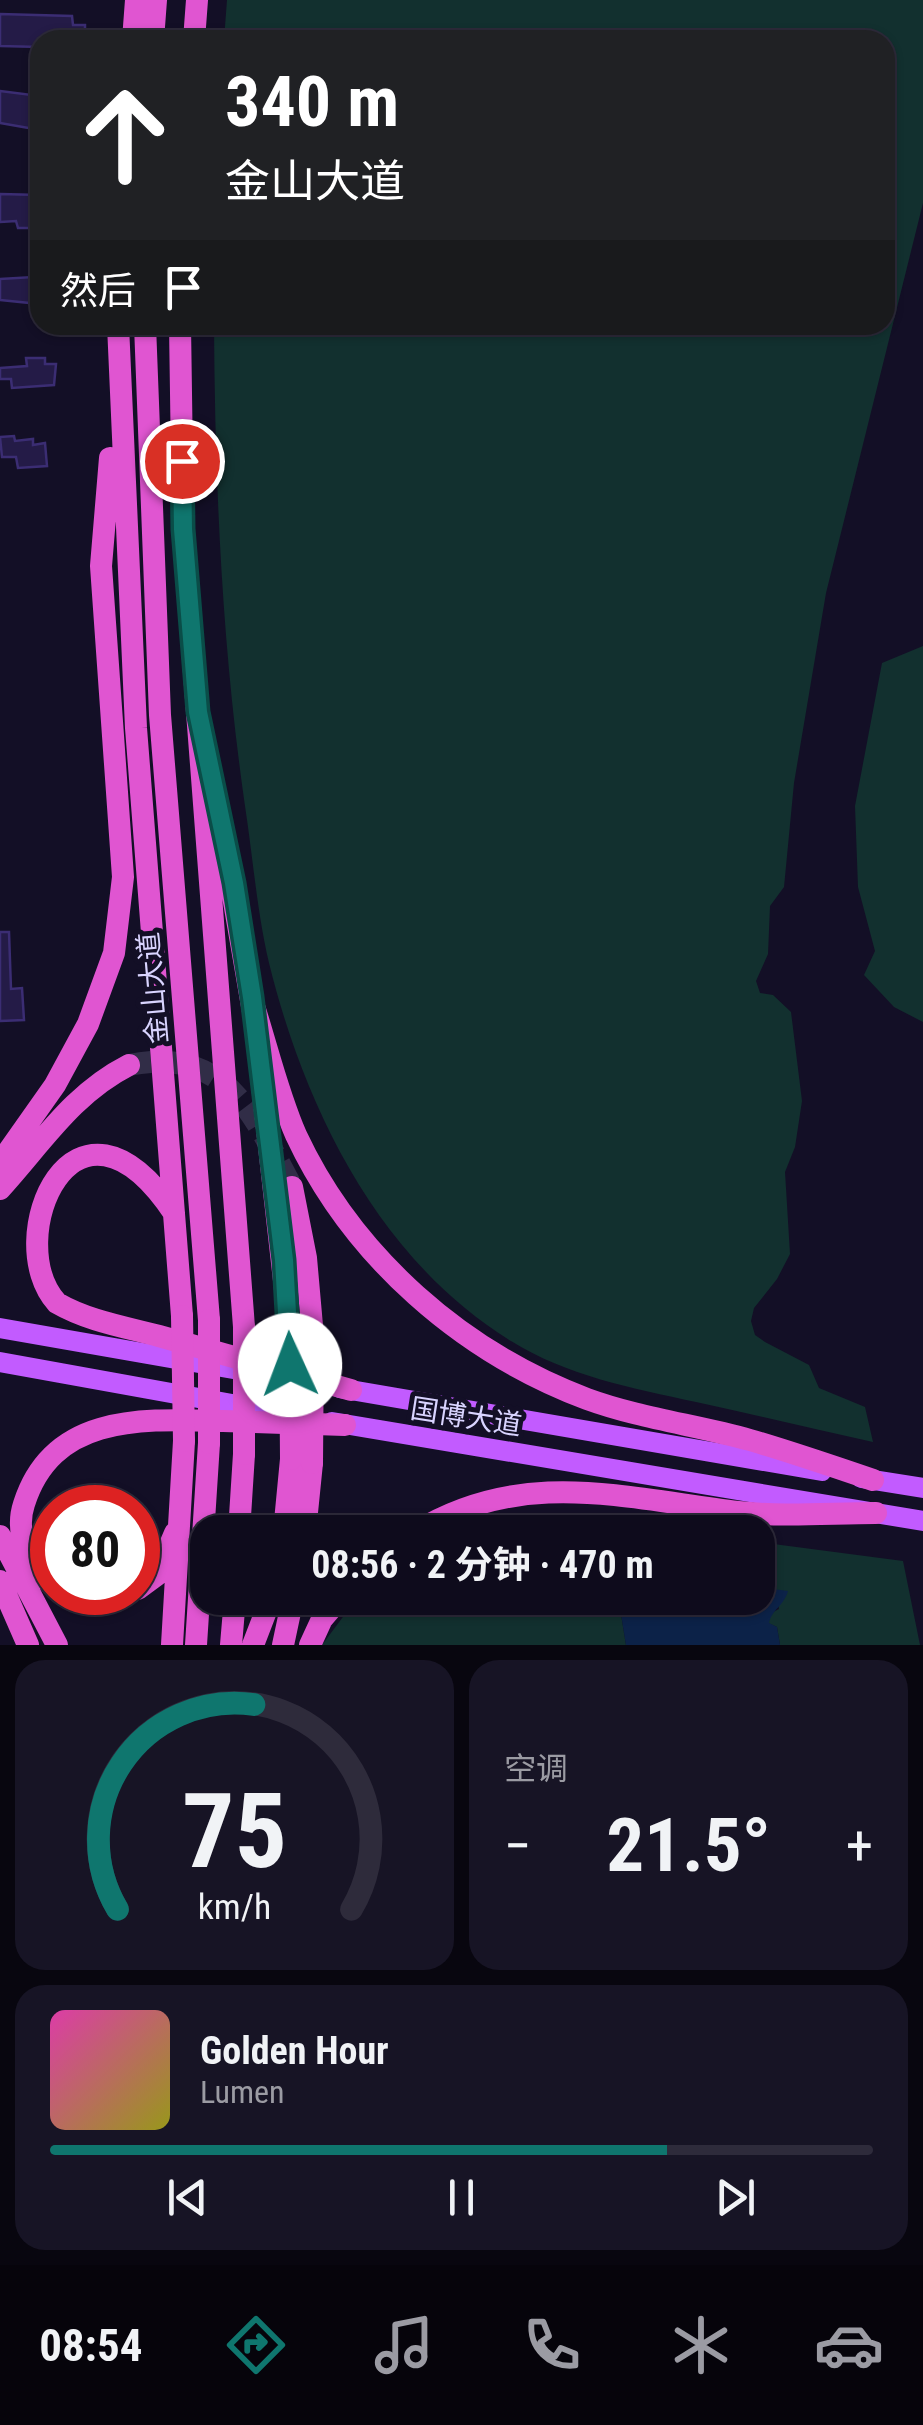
<!DOCTYPE html>
<html lang="zh">
<meta charset="utf-8">
<style>
body{margin:0;font-family:"Roboto Condensed","Noto Sans SC",sans-serif;background:#171425;color:#f1f3f6;height:100vh;display:flex;flex-direction:column;font-size:38px;white-space:nowrap}
*{box-sizing:border-box;margin:0}
p{font-size:32px;color:#9b9ba3}
.icon{flex:none;width:55px;height:55px;fill:none;stroke:currentColor;stroke-width:2;stroke-linecap:round;stroke-linejoin:round}
.map{position:relative;height:1645px;overflow:hidden}
.details{display:flex;flex-direction:column;gap:15px;padding:15px;background:#08060f;flex:1}
.details>*{flex:none}
.hud{position:absolute;left:30px;top:30px;width:865px;height:305px;border-radius:30px;box-shadow:0 2px 8px #0004,0 0 0 2px #2e2b3b;background:#202124;color:#fff;overflow:hidden}
.speed{position:absolute;left:30px;top:1485px;display:flex;gap:20px;font-size:50px;font-weight:700;text-align:center}
.speed>*{display:grid;place-content:center;width:130px;height:130px;border-radius:50%;background:#0e0b1c;box-shadow:0 2px 8px #0004,0 0 0 2px #2e2b3b;line-height:1}
.speed .limit{border:15px solid #d22;background:#fff;color:#111}
.pin{position:absolute;display:grid;place-items:center;width:85px;height:85px;color:#fff;margin:-42px;border:5px solid #fff;border-radius:50%;box-shadow:0 2px 10px #0007}
.me{position:absolute;width:110px;margin:-55px;rotate:358deg;stroke-linejoin:round;filter:drop-shadow(0 0 8px #0008)}
.turn{display:flex;align-items:center;gap:35px;height:210px;padding:0 30px;font-size:45px}
.turn .icon{width:130px;height:130px;stroke-width:2.5}
.turn b{display:block;font-size:70px;line-height:85px}
.then{display:flex;align-items:center;height:95px;padding:0 30px;background:#0003;gap:20px;font-size:38px}
.big{font-size:75px;font-weight:700;line-height:1.1}
.details .widget{flex:1;display:flex;flex-direction:column;justify-content:center;gap:15px;min-width:0;padding:0 35px;border-radius:30px;background:#171425}
.details .dial{align-items:center;gap:0}
.dial svg{height:260px;overflow:visible;fill:none;stroke:#2e2b3b;stroke-width:7;stroke-linecap:round;text-anchor:middle}
.dial text{fill:#f1f3f6;stroke:none}
.song{display:flex;align-items:center;gap:30px}
.cover{width:120px;height:120px;border-radius:15px;background:linear-gradient(135deg,hsl(320 70% 55%),hsl(60 70% 35%))}
.played{height:10px;border-radius:5px;background:linear-gradient(90deg,#0f766e 75%,#2e2b3b 75%)}
.keys{display:flex;justify-content:space-around;direction:ltr}
.heat{display:flex;justify-content:space-between;align-items:center;font-size:55px;direction:ltr}
.details .tiles{flex:1;display:grid;gap:15px;grid-template-columns:1fr 1fr}
.widget:last-child{grid-column:span 2}
.trip{position:absolute;left:190px;top:1515px;width:585px;height:100px;border-radius:30px;background:#0e0b1c;box-shadow:0 2px 8px #0004,0 0 0 2px #2e2b3b;font-weight:700;line-height:100px;text-align:center}
.menu{display:flex;height:160px;justify-content:space-around;align-items:center;background:#06040b;color:#9b9ba3}
.menu .icon{width:70px;height:70px}
.menu .current{color:#0f766e}
.menu b{font-size:45px;color:#f1f3f6}
.map>svg:first-child{display:block}
.green{fill:#12302f}
.water{fill:#0c2248}
.building{fill:#241b47;stroke:#3b2d73;stroke-width:2.5}
.lines{fill:none;stroke-linecap:round;stroke-linejoin:round}
.trunk-tunnel{stroke:#312d47;stroke-width:22;stroke-dasharray:22 11;stroke-linecap:butt}
.primary{stroke:#c25bff;stroke-width:20}
.trunk{stroke:#e055d1;stroke-width:22}
.trunk-bridge{stroke:#e055d1;stroke-width:22}
.route-casing{stroke:#0a4d48;stroke-width:25}
.route{stroke:#0f766e;stroke-width:18}
.labels{text-anchor:middle;dominant-baseline:central;stroke-width:10;stroke-linejoin:round;paint-order:stroke}
.street-label{font-size:28px;fill:#d9d4ff;stroke:#130f26}
</style>
<div class="map">
<svg width="923" height="1645" viewBox="0 0 923 1645">
<rect width="100%" height="100%" fill="#130f26"/>
<!-- green -->
<path class="green" d="M227,0H923V203L826,593L794,783L784,887L770,906L768,954L756,981L760,993L773,995L791,1012L802,1101L795,1147L785,1172L790,1254L777,1279L754,1308L751,1321L755,1335L765,1342L809,1365L819,1388L865,1407L873,1442C814,1429 755,1415 696,1402C632,1388 567,1376 511,1341C379,1260 305,1109 269,963C257,912 253,858 245,806C222,646 215,487 214,325H885V40H224Z
M923,646V1022L894,1007L864,975L875,951L858,887L855,806L882,663Z
M561,1522L607,1523L682,1532H483L525,1523Z
M758,1542L903,1561L920,1645H780L777,1627L768,1623L771,1613L779,1609L775,1587H758Z
M357,1598H632L621,1614L626,1645H322Z"/>
<!-- water -->
<path class="water" d="M758,1587L788,1591C784,1606 772,1609 769,1623L777,1627L780,1645H626L621,1614L632,1598H758Z"/>
<!-- building -->
<path class="building" d="M0,14L72,16L73,25H85V40H40V47L0,46Z
M0,91L40,96V130L0,123Z
M0,194L40,195V228H18L16,221L0,222Z
M33,277V285H40V304L0,300V279Z
M26,358H45V364H56L54,385L12,388L11,379H0V368L27,366Z
M14,436L15,441L33,439V445L45,443L47,466L18,468L16,457H2L0,437Z
M0,932H9L11,989L22,988L24,1020L0,1021Z"/>
<g class="lines">
<!-- trunk-tunnel -->
<path class="trunk-tunnel" d="M129,1065C227,1046 253,1115 292,1187"/>
<!-- primary -->
<path class="primary" d="M0,1328L256,1373
M0,1362L298,1416
M339,1388L822,1471
M332,1422L923,1521
M861,1478L923,1488"/>
<!-- trunk -->
<path class="trunk" d="M133,40L136,0
M153,40L156,0
M194,40L197,0
M118,325L136,728L182,1316
M145,325L160,715L209,1320
M180,325L183,529L244,1327
M216,798L253,1012
M251,997C266,1042 277,1092 296,1135C353,1257 462,1352 587,1399C639,1418 696,1425 750,1440C791,1452 832,1466 873,1480
M258,1049L290,1334
M0,1163L55,1085L88,1024L114,953L123,877L101,566L110,458
M292,1187L306,1258L313,1337
M0,1189C42,1143 72,1094 129,1065
M174,1213C74,1064 0,1240 57,1303C88,1321 125,1327 159,1336C223,1354 287,1372 351,1390
M239,1532L244,1454
M284,1532L291,1459
M305,1532L312,1463
M416,1532C522,1467 624,1498 738,1512C783,1517 831,1513 876,1513
M0,1536L57,1645
M0,1581L28,1645
M52,1585C30,1565 14,1534 24,1504C53,1413 143,1419 223,1421C264,1422 304,1424 345,1425
M138,1589L157,1575L175,1533
M70,1592L109,1598L128,1592
M172,1645L184,1441
M196,1645L209,1443
M231,1645L235,1598
M253,1645L271,1598
M283,1645L293,1598
M310,1645L322,1619L340,1598"/>
<!-- trunk-bridge -->
<path class="trunk-bridge" d="M182,1316L184,1441
M209,1320V1443
M290,1334L291,1459
M244,1454V1327
M312,1463L313,1337"/>
</g>
<g class="lines">
<defs>
<path id="route" d="M182,461L183,529L198,712L234,883L252,997L284,1260L290,1365"/>
</defs>
<!-- route casing -->
<use href="#route" class="route-casing"/>
<!-- route -->
<use href="#route" class="route"/>
</g>
<g class="labels">
<!-- street labels -->
<g class="street-label">
<text transform="translate(153 988) rotate(-95)">金山大道</text>
<text transform="translate(466 1417) rotate(9)">国博大道</text>
</g>
</g>
</svg>
<div class="speed"><div class="limit">80</div></div>
<div class="pin" style="left:182px;top:461px;background:#d93025"><svg class="icon" aria-label="arrive" viewBox="0 0 24 24"><path d="M6 21V4h12l-3 4 3 4H6"/></svg></div>
<svg class="me" style="left:290px;top:1365px" viewBox="-20 -20 40 40"><circle r="19" fill="#fff"/><path d="M0-13L10 11 0 6-10 11z" fill="#0f766e"/></svg>
<div class="trip">08:56 · 2 分钟 · 470 m</div>
<div class="hud">
<div class="turn"><svg class="icon" aria-label="ahead" viewBox="0 0 24 24"><path d="M12 20V5M6 11l6-6 6 6"/></svg><div><b>340 m</b>金山大道</div></div>
<div class="then">然后<svg class="icon" aria-label="arrive" viewBox="0 0 24 24"><path d="M6 21V4h12l-3 4 3 4H6"/></svg></div>
</div>
</div>
<section class="details">
<div class="tiles">
<div class="widget dial"><svg viewBox="0 0 100 80">
<path d="M14 69A42 42 0 1 1 86 69"/>
<path d="M14 69A42 42 0 0 1 56 6" stroke="#0f766e"/>
<text x="50" y="56" font-size="32" font-weight="700">75</text>
<text x="50" y="72" font-size="11">km/h</text>
</svg></div>
<div class="widget"><p>空调</p>
<div class="heat"><a>−</a><b class="big">21.5°</b><a>+</a></div>
</div>
<div class="widget">
<div class="song"><i class="cover"></i><div><b>Golden Hour</b><p>Lumen</p></div></div>
<div class="played"></div>
<div class="keys"><svg class="icon" aria-label="previous" viewBox="0 0 24 24"><path d="M18 5L8 12l10 7zM5 5v14"/></svg><svg class="icon" aria-label="pause" viewBox="0 0 24 24"><path d="M8 5v14M16 5v14"/></svg><svg class="icon" aria-label="next" viewBox="0 0 24 24"><path d="M6 5l10 7-10 7zM19 5v14"/></svg></div>
</div>
</div>
</section>
<nav class="menu">
<b>08:54</b>
<svg class="icon current" aria-label="directions" viewBox="0 0 24 24"><path d="M12 3l9 9-9 9-9-9zM9 14v-3h6M13 9l2 2-2 2"/></svg>
<svg class="icon" aria-label="music" viewBox="0 0 24 24"><path d="M9 18V5l10-2v13"/><circle cx="6" cy="18" r="3"/><circle cx="16" cy="16" r="3"/></svg>
<svg class="icon" aria-label="phone" viewBox="0 0 24 24"><path d="M5 4h4l2 5-3 2q2 4 5 5l2-3 5 2v4C11 20 4 13 5 4z"/></svg>
<svg class="icon" aria-label="climate" viewBox="0 0 24 24"><path d="M12 3v18M4 7l16 10M4 17L20 7"/></svg>
<svg class="icon" aria-label="car" viewBox="0 0 24 24"><path d="M5 17H2v-5l4-1 3-4h7l3 4 3 1v5h-3M9 17h6M6 11h13"/><circle cx="7" cy="17" r="2"/><circle cx="17" cy="17" r="2"/></svg>
</nav>
